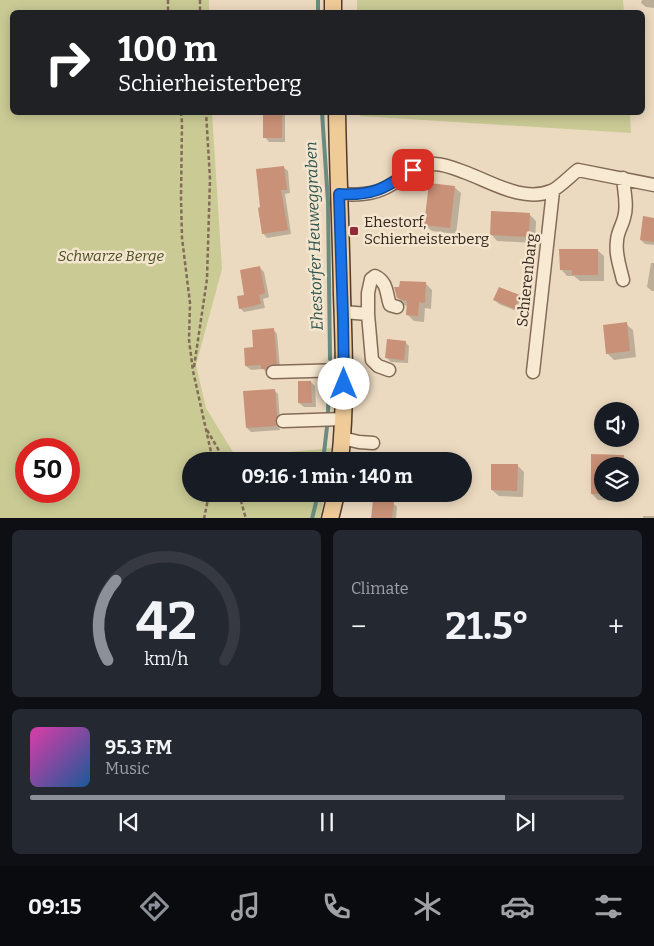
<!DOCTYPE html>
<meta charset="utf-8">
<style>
body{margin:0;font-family:Bitter,serif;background:#242831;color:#f1f3f6;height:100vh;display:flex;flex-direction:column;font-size:19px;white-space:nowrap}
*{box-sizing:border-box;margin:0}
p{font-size:16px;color:#9ea1a6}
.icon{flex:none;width:28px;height:28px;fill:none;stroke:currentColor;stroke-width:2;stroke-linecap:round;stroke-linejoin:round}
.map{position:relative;height:518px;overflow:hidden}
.side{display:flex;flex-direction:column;gap:12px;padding:12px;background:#0d0f14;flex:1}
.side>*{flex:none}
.top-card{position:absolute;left:10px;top:10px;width:635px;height:105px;border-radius:8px;box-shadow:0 2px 12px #0003;background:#202124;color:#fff;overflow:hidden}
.controls{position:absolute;left:594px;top:402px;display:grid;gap:10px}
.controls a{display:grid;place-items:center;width:45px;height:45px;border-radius:50%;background:#171b24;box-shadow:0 2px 12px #0003;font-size:25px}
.speed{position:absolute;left:15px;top:438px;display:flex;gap:10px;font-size:25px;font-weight:700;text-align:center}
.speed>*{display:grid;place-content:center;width:65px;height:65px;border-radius:50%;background:#171b24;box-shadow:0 2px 12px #0003;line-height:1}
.speed .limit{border:8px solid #d22;background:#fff;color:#111}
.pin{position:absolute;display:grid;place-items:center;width:42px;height:42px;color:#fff;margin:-21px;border-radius:10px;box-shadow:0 2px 8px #0006}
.me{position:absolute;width:55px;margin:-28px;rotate:0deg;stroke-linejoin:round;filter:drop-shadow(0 0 4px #0008)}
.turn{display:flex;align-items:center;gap:18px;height:105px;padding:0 25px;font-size:22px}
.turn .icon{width:65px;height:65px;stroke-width:2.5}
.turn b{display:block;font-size:35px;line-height:42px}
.big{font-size:38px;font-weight:700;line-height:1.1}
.side .tile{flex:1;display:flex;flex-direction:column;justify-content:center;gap:8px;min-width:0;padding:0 18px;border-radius:8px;background:#242831}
.side .dial{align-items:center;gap:0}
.dial svg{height:130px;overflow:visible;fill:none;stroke:#363941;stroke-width:7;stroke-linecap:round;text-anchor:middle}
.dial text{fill:#f1f3f6;stroke:none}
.song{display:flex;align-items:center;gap:15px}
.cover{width:60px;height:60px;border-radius:8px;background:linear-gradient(135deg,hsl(320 70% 55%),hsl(210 70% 35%))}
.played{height:5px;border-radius:2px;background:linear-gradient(90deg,#8c9099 80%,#363941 80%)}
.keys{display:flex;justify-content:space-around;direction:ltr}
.heat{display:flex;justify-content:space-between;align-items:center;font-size:28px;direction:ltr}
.side .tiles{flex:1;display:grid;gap:12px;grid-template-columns:1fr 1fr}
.tile:last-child{grid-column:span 2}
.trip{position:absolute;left:182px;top:452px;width:290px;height:50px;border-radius:25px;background:#171b24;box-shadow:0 2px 12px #0003;font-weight:700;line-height:50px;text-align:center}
.tab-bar{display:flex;height:80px;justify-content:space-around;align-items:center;background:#090b0e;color:#9ea1a6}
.tab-bar .icon{width:35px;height:35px}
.tab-bar .current{color:#8c9099}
.tab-bar b{font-size:22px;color:#f1f3f6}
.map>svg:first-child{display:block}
.green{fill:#c9ca94;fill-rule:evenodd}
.shadow{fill:#0003}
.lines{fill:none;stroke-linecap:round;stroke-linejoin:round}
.stream{stroke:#6a8c80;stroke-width:4}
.building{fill:#c99177}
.minor-casing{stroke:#846b58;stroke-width:15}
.major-casing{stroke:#523a2d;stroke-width:19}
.path{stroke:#846b58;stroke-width:2.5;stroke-dasharray:4 2.5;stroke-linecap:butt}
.minor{stroke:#f7e9d2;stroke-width:12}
.major{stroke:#efcb98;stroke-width:16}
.route-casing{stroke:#114b97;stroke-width:12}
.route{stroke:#1a73e8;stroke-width:9}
.poi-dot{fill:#912a36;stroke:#f4e5cf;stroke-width:2}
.labels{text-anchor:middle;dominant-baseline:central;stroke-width:5;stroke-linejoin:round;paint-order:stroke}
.poi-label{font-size:15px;fill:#34261d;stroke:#f4e5cf;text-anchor:start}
.park-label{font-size:15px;font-style:italic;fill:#4a5024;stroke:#f4e5cf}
.street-label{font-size:15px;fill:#34261d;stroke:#f4e5cf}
.water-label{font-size:16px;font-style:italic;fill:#2c544d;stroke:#f4e5cf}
</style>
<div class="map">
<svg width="654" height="519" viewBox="0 0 654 519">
<rect width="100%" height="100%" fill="#ecdac0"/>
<!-- green -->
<path class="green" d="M0,0H209V12H12V112L212,113L222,269L196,365L206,408L236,457L332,448L330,461H191V494H325L320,518H0ZM26,449H69V491H26Z
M357,0H623L624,12H357Z
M359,113H630L631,133L360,116Z"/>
<!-- shadow -->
<path class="shadow" d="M642,0H654V8L646,7L641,3Z
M265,112H283L285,115V142H269L265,137Z
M283,167L288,171L290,193L285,194L291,234L267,238L263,233Z
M454,187L461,193L456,234L432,231L425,225Z
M529,214L536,221L535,243L497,241L491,234Z
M654,219V245L645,244L641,240Z
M597,250L604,256V281H580L574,276H567L561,269Z
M651,263H654V291H652L647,287Z
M260,268L264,272L269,297L263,299L265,308L244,312L240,308Z
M426,284L432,290L431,309L425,308L424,322L414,321L408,315V306L404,305L398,298Z
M519,296L524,301L519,312L499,304L495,300Z
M626,324L633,330L636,357L614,360L607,353Z
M273,329L277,334L280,368L270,373H267L263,369L251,370L246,366L255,348Z
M405,342L409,346L408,363L391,362L387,358Z
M311,382L315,386L316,407H304L299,403Z
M274,390L278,394L280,421L279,427L280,430L251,432L247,428Z
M593,456H623L630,463V466H602V494H620V501L598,500L592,494Z
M517,465L524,472L523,497L499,496L492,490Z
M393,503L397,507L396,519H372Z
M643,516H654V519H643Z"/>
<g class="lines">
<!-- stream -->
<path class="stream" d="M318,12V0
M322,112L328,202L330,359
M328,412L329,379
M323,461L327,427
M312,519L318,494"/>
</g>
<!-- building -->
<path class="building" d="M263,112H282V138H263Z
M284,166L287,190H281L288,230L262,234L258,208L260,207L256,169Z
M429,183L455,186L450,228L424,225Z
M491,211L530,213L529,237L490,235Z
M643,216L654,218V242L640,240Z
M559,249H598V275H572V270H560Z
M260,266L265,293L259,295L261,304L239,309L237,296L244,295L240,270Z
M400,281L426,282L425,303L419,302L418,316L406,315L407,301L397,298L394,287H399Z
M499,287L520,295L515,309L493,300Z
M627,322L630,351L606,354L603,325Z
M274,328L277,364L269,365L266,369H261V365L245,366L244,348L253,347L252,330Z
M387,339L406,341L404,360L385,358Z
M298,381H311L312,403H298Z
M275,389L277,416L275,422L277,426L246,428L243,391Z
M591,454L624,455V466H602V494H591Z
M491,464H518L517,491L491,490Z
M373,500L394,502L392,519H371Z"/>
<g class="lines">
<defs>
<path id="minor" d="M339,194C356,195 372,195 387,187C404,178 415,166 435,164C444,164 456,169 464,172C490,181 523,203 551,191C558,189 571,175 578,170L654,185
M623,280C620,267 615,254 617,241C617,233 622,226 624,218C628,206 624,191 623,178
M343,312L368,314
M389,370L378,366L372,360L368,314V293L371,279L375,276C388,282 386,294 390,305L397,307
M273,372L344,370
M533,372L553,191
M283,421L343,419
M342,438L359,442L373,443"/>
<path id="major" d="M333,0V12
M337,112C338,173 341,234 342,295C344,350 346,406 340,461
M330,519L336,494"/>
</defs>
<!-- minor casing -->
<use href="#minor" class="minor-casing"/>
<!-- major casing -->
<use href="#major" class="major-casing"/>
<!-- path -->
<path class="path" d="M168,0V12
M200,0V12
M181,112L182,123L181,198L182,238L190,303L189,340L193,371L213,461
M194,367L207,279L210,179L206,112
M207,430L225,461
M239,494L246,519
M204,519L209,494"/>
<!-- minor -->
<use href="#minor" class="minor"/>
<!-- major -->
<use href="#major" class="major"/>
</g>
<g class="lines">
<defs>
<path id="route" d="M344,384L343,319L339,194C374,196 385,188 413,170"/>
</defs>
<!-- route casing -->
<use href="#route" class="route-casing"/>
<!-- route -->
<use href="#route" class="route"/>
</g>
<!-- markers -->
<rect class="poi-dot" x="349" y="226" width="10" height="10" rx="2.5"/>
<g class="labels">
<!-- poi labels -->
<g class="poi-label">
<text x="364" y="222">Ehestorf,<tspan x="364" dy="17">Schierheisterberg</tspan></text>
</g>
<!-- park labels -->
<g class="park-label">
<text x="111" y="256">Schwarze Berge</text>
</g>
<!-- street labels -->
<g class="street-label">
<text transform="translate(527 280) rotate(-84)">Schierenbarg</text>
</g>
<!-- water labels -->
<g class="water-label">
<text transform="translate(314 236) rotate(-92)">Ehestorfer Heuweggraben</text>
</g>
</g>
</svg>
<div class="controls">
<a><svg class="icon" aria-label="sound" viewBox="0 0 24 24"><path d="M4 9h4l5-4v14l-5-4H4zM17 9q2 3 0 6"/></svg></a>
<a><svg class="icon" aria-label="layers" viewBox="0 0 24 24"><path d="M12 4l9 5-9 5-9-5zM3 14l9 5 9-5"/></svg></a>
</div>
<div class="speed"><div class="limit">50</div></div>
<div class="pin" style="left:413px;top:170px;background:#d93025"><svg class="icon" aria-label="arrive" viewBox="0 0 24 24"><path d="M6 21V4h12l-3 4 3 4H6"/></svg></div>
<svg class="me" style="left:344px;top:384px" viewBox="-20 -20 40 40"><circle r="19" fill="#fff"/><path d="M0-13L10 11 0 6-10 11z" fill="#1a73e8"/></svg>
<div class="trip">09:16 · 1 min · 140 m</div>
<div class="top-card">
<div class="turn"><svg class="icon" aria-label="right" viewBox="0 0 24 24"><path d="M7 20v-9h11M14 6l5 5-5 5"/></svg><div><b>100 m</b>Schierheisterberg</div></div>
</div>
</div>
<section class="side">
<div class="tiles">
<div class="tile dial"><svg viewBox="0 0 100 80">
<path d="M14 69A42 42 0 1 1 86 69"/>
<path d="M14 69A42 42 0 0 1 19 20" stroke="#8c9099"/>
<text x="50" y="56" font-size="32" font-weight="700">42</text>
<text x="50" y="72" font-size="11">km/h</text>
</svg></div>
<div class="tile"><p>Climate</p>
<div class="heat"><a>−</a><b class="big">21.5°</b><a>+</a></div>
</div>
<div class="tile">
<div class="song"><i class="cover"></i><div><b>95.3 FM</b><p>Music</p></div></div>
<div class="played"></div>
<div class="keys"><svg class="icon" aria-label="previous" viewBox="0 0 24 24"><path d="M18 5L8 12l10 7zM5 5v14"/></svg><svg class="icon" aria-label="pause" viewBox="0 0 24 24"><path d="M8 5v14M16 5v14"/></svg><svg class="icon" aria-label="next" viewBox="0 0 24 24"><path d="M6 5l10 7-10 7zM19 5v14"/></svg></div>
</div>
</div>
</section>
<nav class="tab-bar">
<b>09:15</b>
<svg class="icon current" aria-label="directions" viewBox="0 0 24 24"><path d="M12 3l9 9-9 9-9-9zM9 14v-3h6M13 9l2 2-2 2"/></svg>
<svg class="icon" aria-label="music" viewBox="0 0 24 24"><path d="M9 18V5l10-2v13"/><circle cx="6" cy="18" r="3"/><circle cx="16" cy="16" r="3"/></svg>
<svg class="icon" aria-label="phone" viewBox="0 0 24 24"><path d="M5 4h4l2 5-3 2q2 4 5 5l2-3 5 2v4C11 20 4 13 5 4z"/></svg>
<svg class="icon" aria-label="climate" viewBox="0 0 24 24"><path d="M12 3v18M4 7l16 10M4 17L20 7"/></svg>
<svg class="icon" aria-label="car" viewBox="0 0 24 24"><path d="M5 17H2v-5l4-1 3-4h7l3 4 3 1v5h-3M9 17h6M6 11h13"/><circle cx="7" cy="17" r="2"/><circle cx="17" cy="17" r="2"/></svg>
<svg class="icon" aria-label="filters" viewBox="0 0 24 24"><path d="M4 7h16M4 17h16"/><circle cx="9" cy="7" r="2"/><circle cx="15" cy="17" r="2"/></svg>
</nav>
